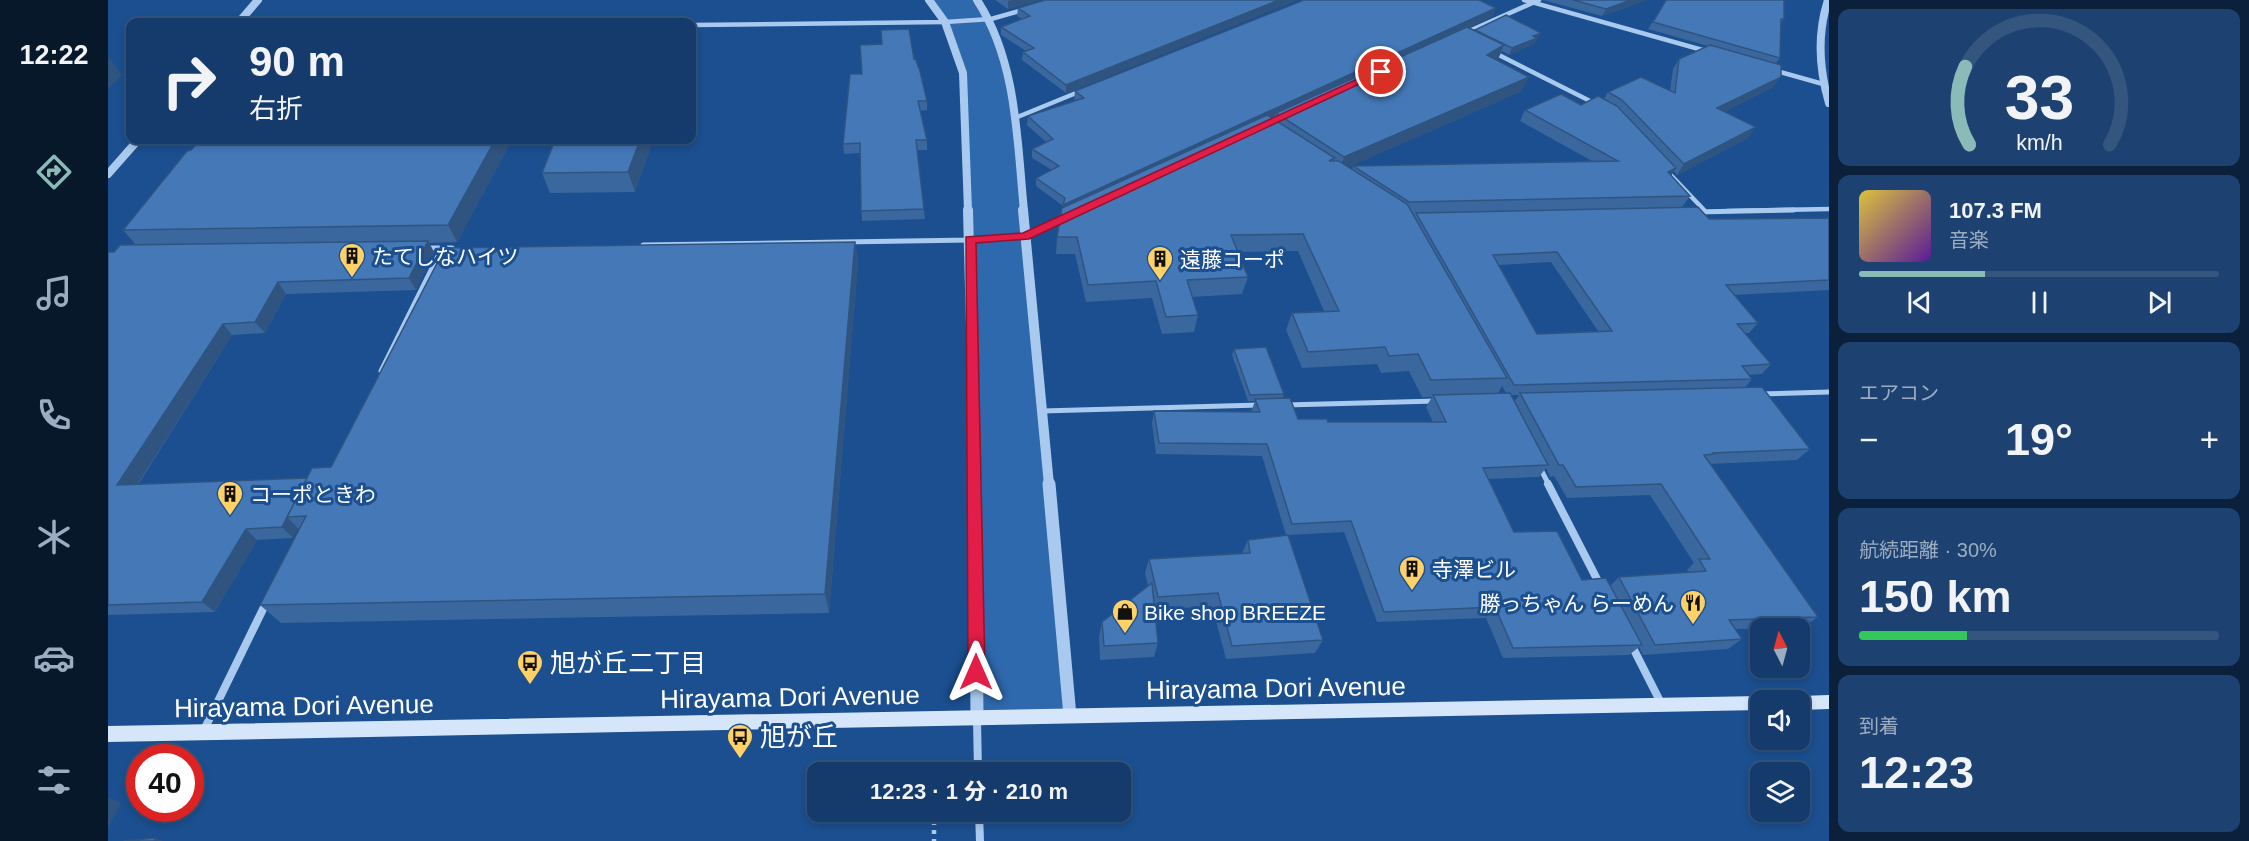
<!DOCTYPE html>
<html lang="ja">
<meta charset="utf-8">
<style>
body{margin:0;font-family:Arial,"Noto Sans JP",sans-serif;background:#1d4271;color:#f1f3f6;height:100vh;display:flex;flex-direction:column;font-size:22px;white-space:nowrap}
*{box-sizing:border-box;margin:0}
p{font-size:20px;color:#9dadc1}
.icon{flex:none;width:33px;height:33px;fill:none;stroke:currentColor;stroke-width:2;stroke-linecap:round;stroke-linejoin:round}
.map{position:relative;flex:1;overflow:hidden}
.details{display:flex;flex-direction:column;gap:9px;padding:9px;background:#0b203b;width:420px}
.details>*{flex:none}
.top-card{position:absolute;left:18px;top:18px;width:570px;height:126px;border-radius:12px;box-shadow:0 3px 9px #0003,0 0 0 2px #33557e;background:#143b6b;color:#f1f3f6;overflow:hidden}
.needle{width:39px;rotate:354deg}
.tools{position:absolute;left:1642px;top:618px;display:grid;gap:12px}
.tools a{display:grid;place-items:center;width:60px;height:60px;border-radius:12px;background:#143b6b;box-shadow:0 3px 9px #0003,0 0 0 2px #33557e;font-size:30px}
.speed{position:absolute;left:18px;top:744px;display:flex;gap:12px;font-size:30px;font-weight:700;text-align:center}
.speed>*{display:grid;place-content:center;width:78px;height:78px;border-radius:50%;background:#143b6b;box-shadow:0 3px 9px #0003,0 0 0 2px #33557e;line-height:1}
.speed .limit{border:9px solid #d22;background:#fff;color:#111}
.pin{position:absolute;display:grid;place-items:center;width:51px;height:51px;color:#fff;margin:-26px;border:3px solid #fff;border-radius:50%;box-shadow:0 2px 6px #0007}
.me{position:absolute;width:66px;margin:-33px;rotate:0deg;stroke-linejoin:round;filter:drop-shadow(0 0 4px #0008)}
.turn{display:flex;align-items:center;gap:21px;height:126px;padding:0 24px;font-size:27px}
.turn .icon{width:78px;height:78px;stroke-width:2.5}
.turn b{display:block;font-size:42px;line-height:51px}
.big{font-size:45px;font-weight:800;line-height:1.1}
.details .widget{flex:1;display:flex;flex-direction:column;justify-content:center;gap:9px;min-width:0;padding:0 21px;border-radius:12px;background:#1d4271}
.details .dial{align-items:center;gap:0}
.dial svg{height:156px;overflow:visible;fill:none;stroke:#33557e;stroke-width:7;stroke-linecap:round;text-anchor:middle}
.dial text{fill:#f1f3f6;stroke:none}
.song{display:flex;align-items:center;gap:18px}
.cover{width:72px;height:72px;border-radius:9px;background:linear-gradient(135deg,hsl(50 70% 55%),hsl(270 70% 35%))}
.played{height:6px;border-radius:3px;background:linear-gradient(90deg,#8bbbb9 35%,#33557e 35%)}
.keys{display:flex;justify-content:space-around;direction:ltr}
.heat{display:flex;justify-content:space-between;align-items:center;font-size:33px;direction:ltr}
.charge{height:9px;border-radius:4px;background:linear-gradient(90deg,#34c759 30%,#33557e 0)}
.trip{position:absolute;left:699px;top:762px;width:324px;height:60px;border-radius:12px;background:#143b6b;box-shadow:0 3px 9px #0003,0 0 0 2px #33557e;font-weight:800;line-height:60px;text-align:center}
main{display:flex;flex:1;min-height:0}
.dock{display:flex;flex-direction:column;width:108px;justify-content:space-around;align-items:center;background:#08182b;color:#9dadc1}
.dock .icon{width:42px;height:42px}
.dock .selected{color:#8bbbb9}
.dock b{font-size:27px;color:#f1f3f6}
.map>svg:first-child{display:block}
.green{fill:#2e69ad}
.lines{fill:none;stroke-linecap:round;stroke-linejoin:round}
.path{stroke:#a9c9ee;stroke-width:4.5;stroke-dasharray:4 5;stroke-linecap:butt}
.minor-far2{stroke:#a9c9ee;stroke-width:4.5}
.minor-far1{stroke:#a9c9ee;stroke-width:5}
.minor{stroke:#a9c9ee;stroke-width:8}
.tertiary-far2{stroke:#a9c9ee;stroke-width:8}
.tertiary-far1{stroke:#a9c9ee;stroke-width:10}
.tertiary{stroke:#a9c9ee;stroke-width:13}
.secondary{fill:#d6e6fa;fill-rule:evenodd}
.wall{fill:#3a679d;fill-rule:evenodd}
.shaded-wall{fill:#305480}
.building{fill:#4478b7;stroke:#305480;stroke-width:1.5;fill-rule:evenodd}
.route{fill:#e11d48;stroke:#92132f;stroke-width:1.5}
.labels{text-anchor:middle;dominant-baseline:central;stroke-width:6;stroke-linejoin:round;paint-order:stroke}
.poi-label{font-size:21px;fill:#fff;stroke:#1b4f8f;text-anchor:start}
.near-poi-label{font-size:26px;fill:#fff;stroke:#1b4f8f;text-anchor:start}
.near-street-label{font-size:26px;fill:#fff;stroke:#1b4f8f}
</style>
<main>
<nav class="dock">
<b>12:22</b>
<svg class="icon selected" aria-label="directions" viewBox="0 0 24 24"><path d="M12 3l9 9-9 9-9-9zM9 14v-3h6M13 9l2 2-2 2"/></svg>
<svg class="icon" aria-label="music" viewBox="0 0 24 24"><path d="M9 18V5l10-2v13"/><circle cx="6" cy="18" r="3"/><circle cx="16" cy="16" r="3"/></svg>
<svg class="icon" aria-label="phone" viewBox="0 0 24 24"><path d="M5 4h4l2 5-3 2q2 4 5 5l2-3 5 2v4C11 20 4 13 5 4z"/></svg>
<svg class="icon" aria-label="climate" viewBox="0 0 24 24"><path d="M12 3v18M4 7l16 10M4 17L20 7"/></svg>
<svg class="icon" aria-label="car" viewBox="0 0 24 24"><path d="M5 17H2v-5l4-1 3-4h7l3 4 3 1v5h-3M9 17h6M6 11h13"/><circle cx="7" cy="17" r="2"/><circle cx="17" cy="17" r="2"/></svg>
<svg class="icon" aria-label="filters" viewBox="0 0 24 24"><path d="M4 7h16M4 17h16"/><circle cx="9" cy="7" r="2"/><circle cx="15" cy="17" r="2"/></svg>
</nav>
<div class="map">
<svg width="1721" height="841" viewBox="0 0 1721 841">
<rect width="100%" height="100%" fill="#1b4f8f"/>
<!-- green -->
<path class="green" d="M821,0H869L883,19L907,118L962,716L869,717L855,73L837,22Z"/>
<g class="lines">
<!-- path -->
<path class="path" d="M826,812V841"/>
<!-- minor-far2 -->
<path class="minor-far2" d="M1416,0L1598,51
M584,25L837,22L883,19L915,10
M1359,32L1431,0
M1385,52L1488,104
M1665,70L1715,84
M907,118L973,91
M1558,170L1597,211
M1619,211L1721,209"/>
<!-- minor-far1 -->
<path class="minor-far1" d="M1587,212L1686,210
M535,245L862,240L917,236L958,217
M319,248H344
M273,371L334,248
M1651,394L1721,392
M1177,405L1329,401
M934,411L1152,405
M1431,466L1441,485"/>
<!-- minor -->
<path class="minor" d="M1440,484L1492,585
M1523,644L1554,705
M869,719L870,772
M95,732L158,603
M871,812L872,841"/>
<!-- tertiary-far2 -->
<path class="tertiary-far2" d="M821,0L837,22L855,73L860,211
M869,0C909,61 909,140 916,211
M1720,0C1709,34 1711,69 1721,103
M131,22L150,0
M0,174L30,140"/>
<!-- tertiary-far1 -->
<path class="tertiary-far1" d="M860,210L867,485
M915,210L941,485"/>
<!-- tertiary -->
<path class="tertiary" d="M867,484L869,717
M941,484L962,716"/>
<!-- secondary -->
<path class="secondary" d="M1721,695V709L1692,710V700H1686L1692,696Z
M1653,696L1659,700H1653V710L0,742V726Z"/>
</g>
<!-- wall -->
<path class="wall" d="M887,0H931L900,9Z
M1189,0L958,93L914,60L915,52L918,51L893,35V27L914,19L909,16L910,8Z
M1435,0H1539L1494,16Z
M1558,0L1676,19L1673,23L1672,58L1668,63L1665,87L1616,112L1640,138L1569,175L1566,171L1563,175L1582,196L1574,207L1601,219L1721,218V290L1626,295L1650,323L1641,333H1637L1663,364L1654,374L1641,375L1644,379L1637,388L1702,449L1689,460L1602,464L1710,617L1695,627L1627,629L1634,639L1620,649L1535,655L1531,647L1521,655L1395,658L1378,618L1269,622L1236,532L1180,535L1215,640L1207,653L1118,659L1104,606L1047,610L1050,643L1046,657L992,660L991,637L994,622L1040,586L1037,573L1041,559L1134,553L1140,540L1178,535L1154,456L1048,454L1044,423L1046,411L1143,412L1147,401H1140L1124,355L1126,349L1176,394L1175,398L1190,419L1220,422H1325L1318,407L1324,397H1314L1301,371L1273,373L1269,364L1194,368L1178,330L1184,313L1216,311L1190,251L1130,252L1140,277L1134,294L1084,297L1090,315L1086,332L1054,334L1044,298L978,302L967,254H948L949,237L955,206L928,186V178L944,170L924,158V149L938,142L919,125L920,116L968,100L966,99L967,91L1385,16L1361,27L1366,30L1433,33L1426,44L1401,55L1394,51L1390,59L1389,60L1414,91L1240,167L1244,169L1245,166L1484,161L1412,121L1417,110L1473,105L1496,99L1500,92L1562,91L1565,69L1571,59L1600,46L1540,29ZM1443,262L1490,331L1429,334L1391,265ZM1394,386L1398,393H1390ZM1403,395H1411L1406,402ZM1438,468L1442,477L1446,476L1459,498L1542,495L1586,563L1579,570L1580,572L1511,577L1502,586L1474,580L1406,532L1380,479L1431,477Z
M806,59L819,101V110L812,111L819,140V150H809L817,219L754,221L752,153L736,154L735,144L754,74Z
M404,140L349,242L321,243L326,252L308,290L178,294L157,333L124,335L30,485L199,478L747,242L750,263L721,613L173,623L152,605L191,529L190,528L185,538L149,540L107,612L0,615V252H6L28,245L15,230Z
M545,140L527,192L442,193L434,173Z"/>
<!-- shaded-wall -->
<path class="shaded-wall" d="M905,0H931L900,9V1Z
M1171,0H1189L958,93V85Z
M1523,0H1539L1494,16L1498,9Z
M1388,8L1385,16L1170,115L1168,113L1167,116L955,213V205Z
M1433,33L1426,44L1401,55L1404,48L1425,36Z
M1396,45L1390,59L1372,68L1379,55Z
M0,56L14,75L0,89Z
M1421,77L1414,91L1231,171L1236,157Z
M1673,77L1665,87L1602,119L1609,108Z
M1648,127L1640,138L1569,175L1576,164Z
M387,140H404L349,242L340,225Z
M532,140H545L527,192L520,172Z
M1568,168L1561,179L1560,172Z
M320,241L326,252L308,290L301,278Z
M747,242L750,263L721,613L717,594Z
M170,282L178,294L157,333L147,322Z
M115,324L124,335L22,496L9,485Z
M179,517L190,528L185,538L174,527Z
M138,529L149,540L107,612L94,602Z
M0,797L13,803L0,829Z
M47,838L55,841H46Z"/>
<!-- building -->
<path class="building" d="M937,0H1171L958,85L915,52L926,48L893,27L922,16L910,8Z
M1196,0H1371L1388,8L955,205L957,198L928,178L951,166L924,149L945,139L920,116L976,98L967,91Z
M1465,0H1523L1498,9Z
M1558,0H1676V19H1673L1672,58L1545,22Z
M1398,15L1433,33L1425,36L1429,38L1404,48L1367,30Z
M1359,27L1396,45L1379,55L1421,77L1236,157L1168,113Z
M801,29L806,59L807,58L812,71L819,101H810L819,140H808L816,209L753,211L752,143L735,144L742,74H754L752,45L774,44L773,30Z
M1602,45L1673,65V77L1609,108L1648,127L1576,164L1514,100L1500,92L1533,77L1567,93L1571,59Z
M1453,94L1473,105L1490,96L1509,106L1568,168L1560,172L1582,196L1301,202L1245,166L1510,161L1417,110Z
M1159,115L1227,158L1221,161H1231L1299,204L1399,378L1323,380L1310,354L1281,356L1277,347L1200,352L1184,313L1231,311L1195,234L1123,235L1140,277L1079,280L1090,315L1058,317L1048,281L980,285L969,237H949L954,208Z
M92,140H387L340,225L15,230L79,151L83,150Z
M447,140H532L520,172L434,173Z
M1590,207L1601,219L1721,218V280L1618,285L1650,323L1629,324L1663,364L1634,366L1644,379L1406,385L1308,213ZM1449,252L1504,331L1429,334L1385,255Z
M320,241L301,278L170,282L147,322L115,324L9,485L199,478L174,527L138,529L94,602L0,605V252H6L12,245Z
M747,242L717,594L152,605L198,516L179,517L204,468L223,467L337,248Z
M1158,347L1176,394L1142,395L1126,349Z
M1654,387L1702,449L1605,453L1606,454L1596,455L1710,617L1621,620L1634,639L1547,645L1511,577L1598,571L1591,559H1602L1553,484L1468,487L1455,465H1451L1412,393Z
M1402,393L1440,465L1375,468L1406,532L1449,531L1474,580L1498,578L1534,645L1405,648L1387,607L1276,612L1243,521L1184,524L1159,444L1051,443L1046,411L1152,412L1147,399L1182,398L1190,419H1219L1220,422H1338L1325,395Z
M1180,535L1215,640L1124,646L1110,593L1050,597L1041,559L1142,553L1140,540Z
M1044,583L1050,643L996,646L994,622Z
M47,838L46,841H15Z"/>
<!-- route -->
<path class="route" d="M1269,70L1277,72L921,239L868,243L877,672L874,678L868,680L863,678L860,672L858,237L915,233Z"/>
<!-- icons -->
<defs>
<symbol id="building-pin" viewBox="-11 -11 22 30"><path d="M0 17L-7.5 6A9.5 9.5 0 1 1 7.5 6Z" fill="#ffd166" stroke="#1b4f8f"/><path d="M-4-6H4V6H1V3H-1V6H-4ZM-2.5-4.3h1.7v1.8h-1.7ZM.8-4.3h1.7v1.8H.8ZM-2.5-1h1.7V.8h-1.7ZM.8-1h1.7V.8H.8Z" fill="#111"/></symbol>
<symbol id="restaurant-pin" viewBox="-11 -11 22 30"><path d="M0 17L-7.5 6A9.5 9.5 0 1 1 7.5 6Z" fill="#ffd166" stroke="#1b4f8f"/><path d="M-5-6h1v4h1v-4h1v4h1v-4h1v5L-1.5 .5V6h-2V.5L-5-1ZM5-6V6H3V1.5H1.5Q1.5-4 5-6Z" fill="#111"/></symbol>
<symbol id="shop-pin" viewBox="-11 -11 22 30"><path d="M0 17L-7.5 6A9.5 9.5 0 1 1 7.5 6Z" fill="#ffd166" stroke="#1b4f8f"/><path d="M-5-2.5h2.3a2.7 3.5 0 0 1 5.4 0H5L5.5 6h-11ZM-1.5-2.5h3a1.5 2.3 0 0 0-3 0Z" fill="#111"/></symbol>
<symbol id="bus-pin" viewBox="-11 -11 22 30"><path d="M0 17L-7.5 6A9.5 9.5 0 1 1 7.5 6Z" fill="#ffd166" stroke="#1b4f8f"/><path d="M-5-6H5V4H4V6H2V4H-2V6H-4V4H-5ZM-3.5-4V0h7V-4ZM-3.5 1.2v1.5H-2V1.2ZM2 1.2v1.5H3.5V1.2Z" fill="#111"/></symbol>
</defs>
<g fill-rule="evenodd">
<use href="#building-pin" x="229" y="241" width="30" height="40"/>
<use href="#building-pin" x="1037" y="244" width="30" height="40"/>
<use href="#building-pin" x="107" y="479" width="30" height="40"/>
<use href="#building-pin" x="1289" y="554" width="30" height="40"/>
<use href="#restaurant-pin" x="1570" y="588" width="30" height="40"/>
<use href="#shop-pin" x="1002" y="597" width="30" height="40"/>
<use href="#bus-pin" x="407" y="648" width="30" height="40"/>
<use href="#bus-pin" x="617" y="722" width="30" height="40"/>
</g>
<g class="labels">
<!-- poi labels -->
<g class="poi-label">
<text x="264" y="256">たてしなハイツ</text>
<text x="1072" y="259">遠藤コーポ</text>
<text x="142" y="494">コーポときわ</text>
<text x="1324" y="569">寺澤ビル</text>
<text x="1566" y="603" text-anchor="end">勝っちゃん らーめん</text>
<text x="1036" y="612">Bike shop BREEZE</text>
</g>
<!-- near-poi labels -->
<g class="near-poi-label">
<text x="442" y="663">旭が丘二丁目</text>
<text x="652" y="737">旭が丘</text>
</g>
<!-- near-street labels -->
<g class="near-street-label">
<text transform="translate(1168 688) rotate(-1)">Hirayama Dori Avenue</text>
<text transform="translate(682 697) rotate(-1)">Hirayama Dori Avenue</text>
<text transform="translate(196 706) rotate(-1)">Hirayama Dori Avenue</text>
</g>
</g>
</svg>
<div class="tools">
<a><svg class="needle" viewBox="-14 -14 28 28"><path d="M0-13l5 13h-10z" fill="#e53935"/><path d="M0 13l5-13h-10z" fill="#9dadc1"/></svg></a>
<a><svg class="icon" aria-label="sound" viewBox="0 0 24 24"><path d="M4 9h4l5-4v14l-5-4H4zM17 9q2 3 0 6"/></svg></a>
<a><svg class="icon" aria-label="layers" viewBox="0 0 24 24"><path d="M12 4l9 5-9 5-9-5zM3 14l9 5 9-5"/></svg></a>
</div>
<div class="speed"><div class="limit">40</div></div>
<div class="pin" style="left:1273px;top:72px;background:#d93025"><svg class="icon" aria-label="arrive" viewBox="0 0 24 24"><path d="M6 21V4h12l-3 4 3 4H6"/></svg></div>
<svg class="me" style="left:868px;top:672px" viewBox="-20 -20 40 40"><path d="M0-17L14 15 0 8-14 15z" fill="#e11d48" stroke="#fff" stroke-width="4"/></svg>
<div class="trip">12:23 · 1 分 · 210 m</div>
<div class="top-card">
<div class="turn"><svg class="icon" aria-label="right" viewBox="0 0 24 24"><path d="M7 20v-9h11M14 6l5 5-5 5"/></svg><div><b>90 m</b>右折</div></div>
</div>
</div>
<section class="details">
<div class="widget dial"><svg viewBox="0 0 100 80">
<path d="M14 69A42 42 0 1 1 86 69"/>
<path d="M14 69A42 42 0 0 1 12 29" stroke="#8bbbb9"/>
<text x="50" y="56" font-size="32" font-weight="700">33</text>
<text x="50" y="72" font-size="11">km/h</text>
</svg></div>
<div class="widget">
<div class="song"><i class="cover"></i><div><b>107.3 FM</b><p>音楽</p></div></div>
<div class="played"></div>
<div class="keys"><svg class="icon" aria-label="previous" viewBox="0 0 24 24"><path d="M18 5L8 12l10 7zM5 5v14"/></svg><svg class="icon" aria-label="pause" viewBox="0 0 24 24"><path d="M8 5v14M16 5v14"/></svg><svg class="icon" aria-label="next" viewBox="0 0 24 24"><path d="M6 5l10 7-10 7zM19 5v14"/></svg></div>
</div>
<div class="widget"><p>エアコン</p>
<div class="heat"><a>−</a><b class="big">19°</b><a>+</a></div>
</div>
<div class="widget"><p>航続距離 · 30%</p><b class="big">150 km</b><div class="charge"></div></div>
<div class="widget"><p>到着</p><b class="big">12:23</b></div>
</section>
</main>
